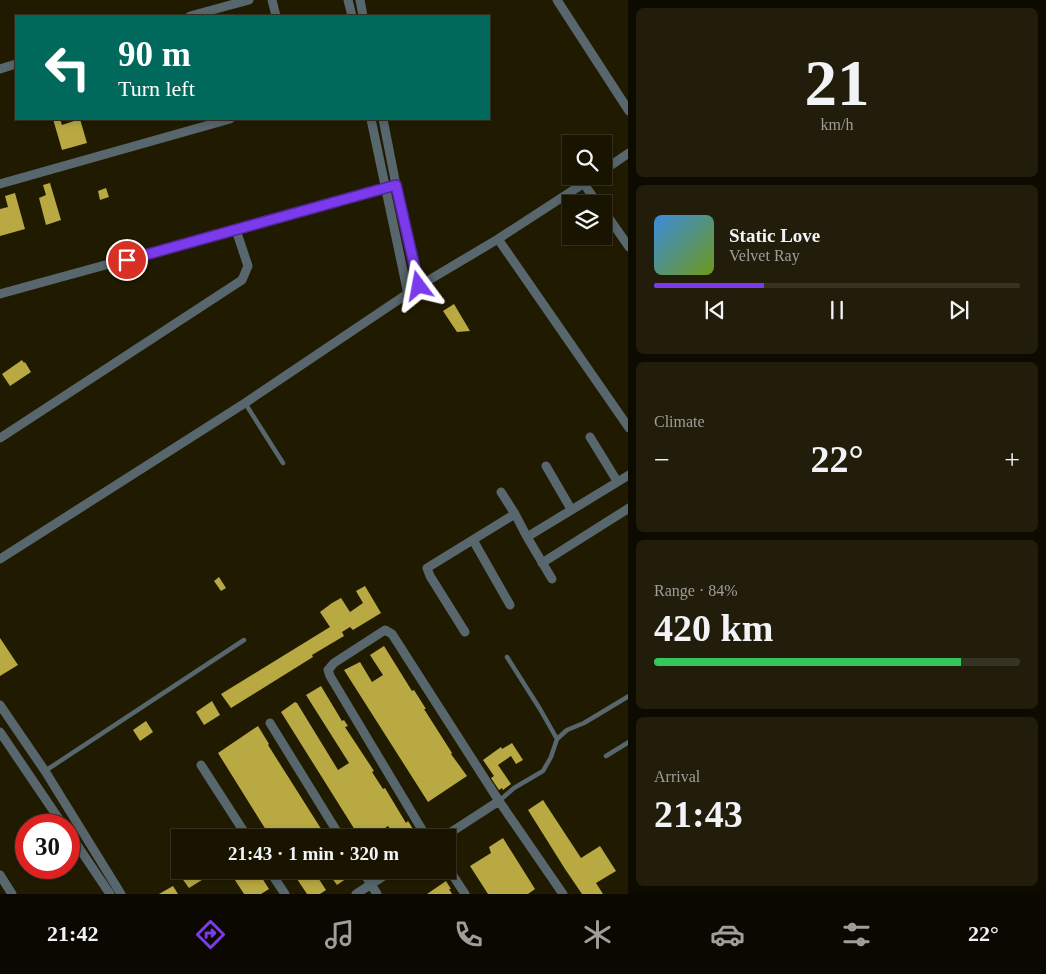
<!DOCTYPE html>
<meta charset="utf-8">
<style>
body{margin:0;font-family:"Times New Roman",serif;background:#211d0a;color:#f1f3f6;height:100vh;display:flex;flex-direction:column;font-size:19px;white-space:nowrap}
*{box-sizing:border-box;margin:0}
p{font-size:16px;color:#9f9e99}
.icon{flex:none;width:28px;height:28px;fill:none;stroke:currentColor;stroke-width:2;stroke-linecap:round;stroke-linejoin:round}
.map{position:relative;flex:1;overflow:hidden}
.side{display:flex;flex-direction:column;gap:8px;padding:8px;background:#0d0b00;width:418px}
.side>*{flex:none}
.guide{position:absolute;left:15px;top:15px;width:475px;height:105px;border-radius:0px;box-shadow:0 2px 8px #0003,0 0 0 1px #363322;background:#00695c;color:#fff;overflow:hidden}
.controls{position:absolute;left:562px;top:135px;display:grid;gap:10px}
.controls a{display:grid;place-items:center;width:50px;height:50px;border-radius:0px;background:#181400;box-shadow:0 2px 8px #0003,0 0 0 1px #363322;font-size:25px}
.speed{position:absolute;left:15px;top:814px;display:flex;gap:10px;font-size:25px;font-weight:700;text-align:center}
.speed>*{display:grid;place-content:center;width:65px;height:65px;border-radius:50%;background:#181400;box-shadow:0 2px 8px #0003,0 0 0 1px #363322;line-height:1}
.speed .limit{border:8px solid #d22;background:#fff;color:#111}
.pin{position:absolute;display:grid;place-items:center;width:42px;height:42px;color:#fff;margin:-21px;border:2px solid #fff;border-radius:50%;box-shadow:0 1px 5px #0007}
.me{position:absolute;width:55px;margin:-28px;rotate:347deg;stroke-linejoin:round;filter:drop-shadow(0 0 4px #0008)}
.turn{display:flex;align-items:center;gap:18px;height:105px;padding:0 20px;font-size:22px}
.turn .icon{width:65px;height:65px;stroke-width:2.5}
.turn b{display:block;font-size:35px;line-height:42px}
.big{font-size:38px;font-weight:800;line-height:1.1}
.side .widget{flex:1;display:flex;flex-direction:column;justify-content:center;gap:8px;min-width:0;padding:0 18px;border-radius:8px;background:#211d0a}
.side .dial{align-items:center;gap:0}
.dial b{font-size:65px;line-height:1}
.song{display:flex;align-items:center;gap:15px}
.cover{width:60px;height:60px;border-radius:8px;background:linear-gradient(135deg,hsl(210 70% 55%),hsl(80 70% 35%))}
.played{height:5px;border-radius:2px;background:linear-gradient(90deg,#7c3aed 30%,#363322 30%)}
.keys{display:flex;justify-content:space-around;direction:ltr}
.heat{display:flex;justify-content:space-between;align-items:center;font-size:28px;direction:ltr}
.charge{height:8px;border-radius:4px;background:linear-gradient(90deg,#34c759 84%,#363322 0)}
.trip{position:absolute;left:171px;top:829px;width:285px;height:50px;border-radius:0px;background:#181400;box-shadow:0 2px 8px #0003,0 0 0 1px #363322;font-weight:800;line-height:50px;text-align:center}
.dock{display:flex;height:80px;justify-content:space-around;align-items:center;background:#0a0800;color:#9f9e99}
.dock .icon{width:35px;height:35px}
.dock .active{color:#7c3aed}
.dock b{font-size:22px;color:#f1f3f6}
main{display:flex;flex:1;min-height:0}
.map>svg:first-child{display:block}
.building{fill:#b8a942}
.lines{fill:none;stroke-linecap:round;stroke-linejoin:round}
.lane{stroke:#58676e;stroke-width:4.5}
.street{stroke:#58676e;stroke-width:9}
.route-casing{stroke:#51269a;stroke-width:12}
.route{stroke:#7c3aed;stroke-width:9}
</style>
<main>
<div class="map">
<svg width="629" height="894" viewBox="0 0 629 894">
<rect width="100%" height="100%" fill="#201b00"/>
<!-- building -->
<path class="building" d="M53,119H60L62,125L80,119L87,143L62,150Z
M50,183L61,220L46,225L39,198L46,195L43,185Z
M106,188L109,197L100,200L98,191Z
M15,193L25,229L0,236V209L8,207L5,196Z
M454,304L470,331L457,332L443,311Z
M22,360L24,363L25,362L31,372L10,386L2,374Z
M219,577L226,588L221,591L214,581Z
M365,586L381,613L353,630L350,627L342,632L344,636L312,655L313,657L231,708L221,694L330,627L320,612L332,603L341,598L350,612L363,603L356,591Z
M0,638L18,665L0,676Z
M384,646L412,691L414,690L426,709H424L452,753L451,754L467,776L428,802L344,670L360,662L372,682L383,675L370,655Z
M321,686L342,721L344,720L348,726L345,727L374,771L372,772L383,789L385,788L406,823L408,821L413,829L410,830L413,835L409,838H396L388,826L378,833L381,838H360L281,712L295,702L297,703L338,770L349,763L306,695Z
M212,701L220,715L204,725L196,712Z
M146,721L153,732L140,741L133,730Z
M258,726L269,744L268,745L325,835L321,838H271L218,753Z
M512,743L523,760L516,764L511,756L498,765L511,784L503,790L502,788L499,790L491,778L494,776L483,760L501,747L502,749Z
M543,800L581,858L600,846L616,871L596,883L603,894H582L565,869L528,810Z
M503,838L535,889L528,894H488L470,866L491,853L489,847Z
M192,870H218L189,888L181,877Z
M244,870H257L269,889L261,894H244L233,877Z
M291,870H313L326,890L320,894H307Z
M326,870H346L350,876L337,885Z
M446,881L451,889H449L452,894H427Z
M173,886L178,894H159Z"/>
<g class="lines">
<!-- lane -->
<path class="lane" d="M245,403L283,463
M507,657L540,709L557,739
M606,756L629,742
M45,771L244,640
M499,801L514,788L543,771L551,757L557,739L567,730L584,723L629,696"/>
<!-- street -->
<path class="street" d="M272,0L276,16
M348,0L352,16
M360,0L363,16
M557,0L629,111
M190,16L249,0
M0,69L16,64
M371,119L408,294
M383,119L396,185L419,286
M604,170L629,153
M0,184L230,119
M584,184L598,204
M604,211L629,247
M498,239L629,428
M0,294L396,185
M590,437L617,481
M0,438L242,280L248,266L236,230
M546,466L571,509
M501,492L515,514L527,537L629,475
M527,537L552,579
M473,540L510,605
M0,559L245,403L419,286L498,239L595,176
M542,563L629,508
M465,632L430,576L427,568L515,514
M0,705L45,771L121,894
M270,723L341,838
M0,732L63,825
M201,765L248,838
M69,833L110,894
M427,838L330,676L328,670L334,663L385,630L392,634L499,801L563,894
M442,838L499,801
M448,868L465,894
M269,870L285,894
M362,870L377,894
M0,875L12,894
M356,894L393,870"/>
</g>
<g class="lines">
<defs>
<path id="route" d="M127,260L396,185L419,286"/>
</defs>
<!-- route casing -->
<use href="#route" class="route-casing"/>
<!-- route -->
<use href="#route" class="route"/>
</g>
</svg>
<div class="controls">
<a><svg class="icon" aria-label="search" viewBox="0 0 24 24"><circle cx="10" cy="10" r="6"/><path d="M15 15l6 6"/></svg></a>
<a><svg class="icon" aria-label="layers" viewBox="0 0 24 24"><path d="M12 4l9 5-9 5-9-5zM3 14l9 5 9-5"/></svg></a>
</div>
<div class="speed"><div class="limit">30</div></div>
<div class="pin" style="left:127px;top:260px;background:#d93025"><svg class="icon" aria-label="arrive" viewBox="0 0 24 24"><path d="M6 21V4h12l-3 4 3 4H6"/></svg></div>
<svg class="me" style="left:419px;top:286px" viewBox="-20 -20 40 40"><path d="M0-17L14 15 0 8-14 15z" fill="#7c3aed" stroke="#fff" stroke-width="4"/></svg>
<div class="trip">21:43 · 1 min · 320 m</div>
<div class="guide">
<div class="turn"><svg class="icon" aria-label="left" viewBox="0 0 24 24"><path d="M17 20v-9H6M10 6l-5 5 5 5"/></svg><div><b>90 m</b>Turn left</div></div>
</div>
</div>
<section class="side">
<div class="widget dial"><b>21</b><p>km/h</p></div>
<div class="widget">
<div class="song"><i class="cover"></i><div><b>Static Love</b><p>Velvet Ray</p></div></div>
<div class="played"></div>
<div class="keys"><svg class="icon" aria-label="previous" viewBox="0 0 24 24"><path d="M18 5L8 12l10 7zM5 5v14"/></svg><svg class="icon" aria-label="pause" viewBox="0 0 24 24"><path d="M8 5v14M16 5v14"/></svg><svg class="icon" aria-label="next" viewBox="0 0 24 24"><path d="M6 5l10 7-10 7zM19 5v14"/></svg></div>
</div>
<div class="widget"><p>Climate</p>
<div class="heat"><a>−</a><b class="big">22°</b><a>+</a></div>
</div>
<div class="widget"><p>Range · 84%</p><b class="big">420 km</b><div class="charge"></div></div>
<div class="widget"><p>Arrival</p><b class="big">21:43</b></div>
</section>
</main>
<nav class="dock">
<b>21:42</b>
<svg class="icon active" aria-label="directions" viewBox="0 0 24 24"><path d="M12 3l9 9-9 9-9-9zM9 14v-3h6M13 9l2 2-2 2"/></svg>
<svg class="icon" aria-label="music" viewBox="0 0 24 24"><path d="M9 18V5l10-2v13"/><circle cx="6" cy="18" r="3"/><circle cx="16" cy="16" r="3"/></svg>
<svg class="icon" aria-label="phone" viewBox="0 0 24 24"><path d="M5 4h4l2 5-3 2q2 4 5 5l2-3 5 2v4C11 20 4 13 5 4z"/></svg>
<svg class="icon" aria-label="climate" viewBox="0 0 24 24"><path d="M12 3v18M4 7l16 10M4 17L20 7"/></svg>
<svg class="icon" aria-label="car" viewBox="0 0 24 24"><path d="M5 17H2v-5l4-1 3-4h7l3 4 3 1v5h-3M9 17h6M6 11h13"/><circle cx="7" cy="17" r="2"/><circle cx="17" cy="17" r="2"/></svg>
<svg class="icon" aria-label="filters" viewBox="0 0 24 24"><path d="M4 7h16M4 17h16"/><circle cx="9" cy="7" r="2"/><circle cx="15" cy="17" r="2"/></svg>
<b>22°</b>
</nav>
